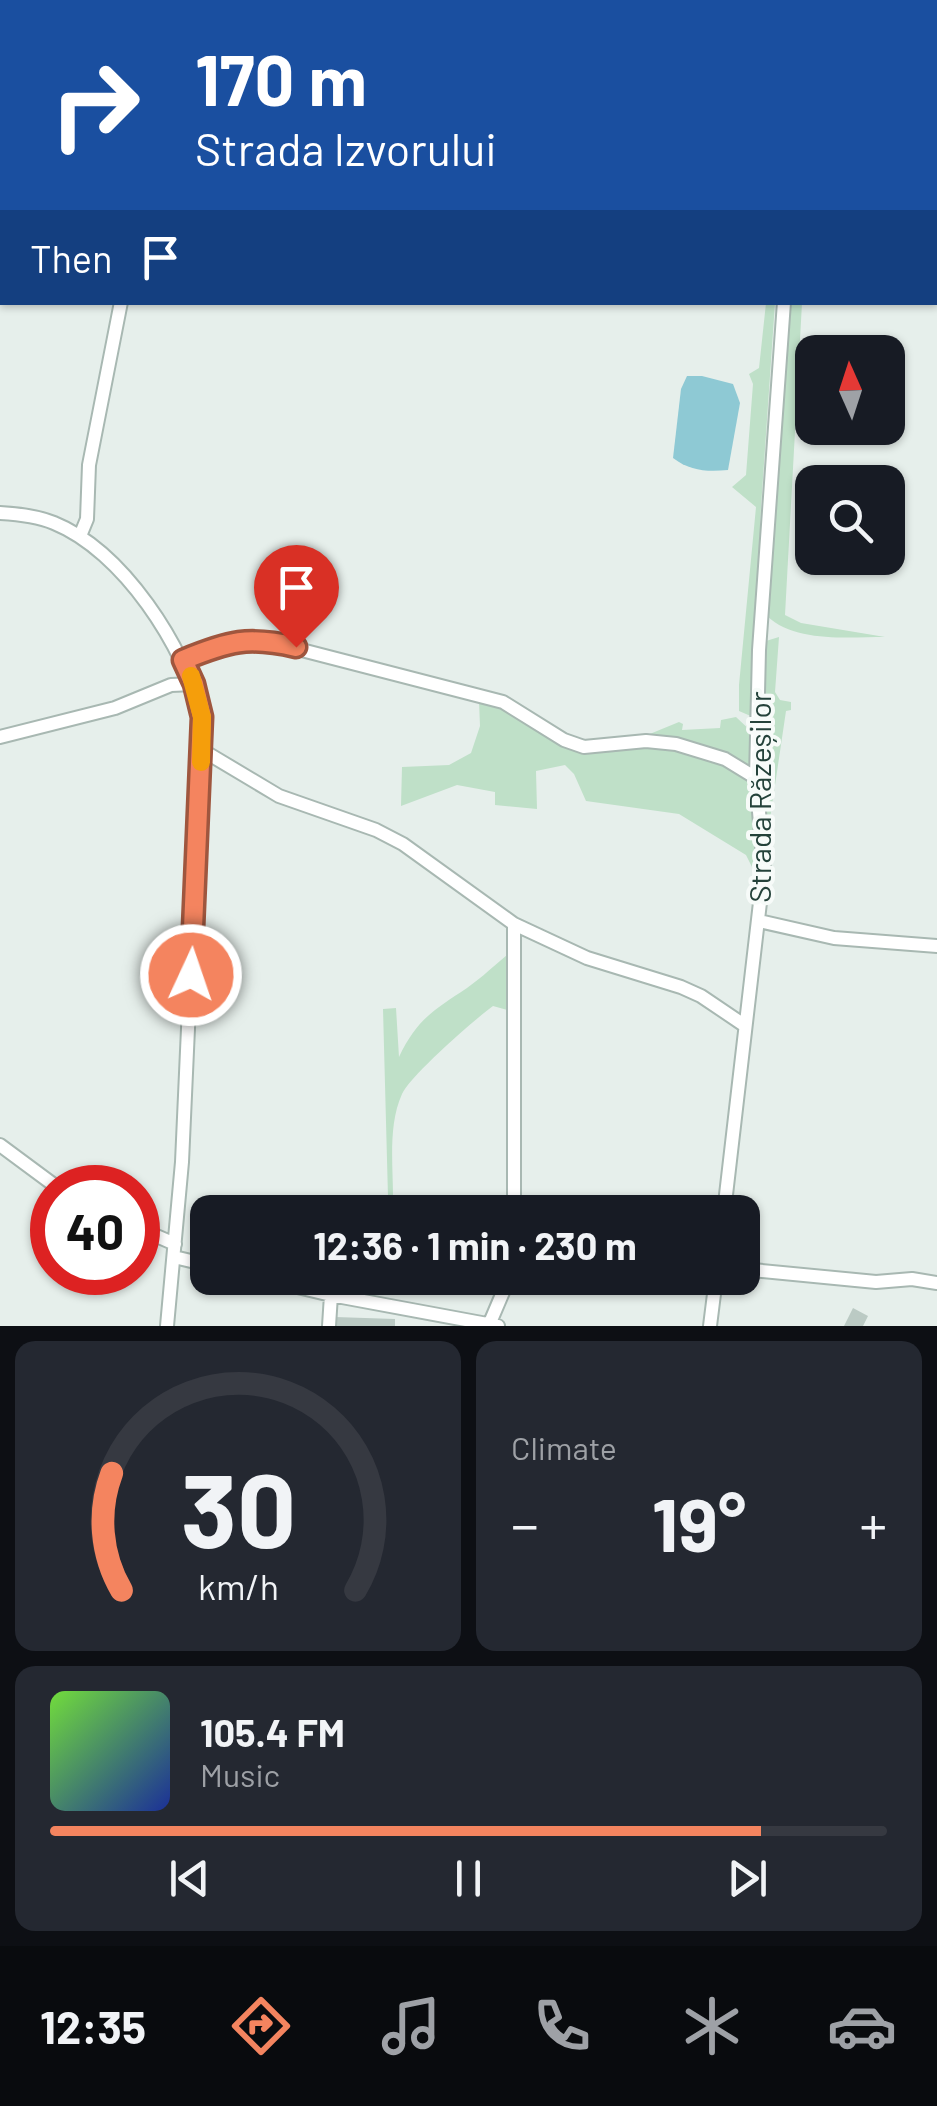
<!DOCTYPE html>
<meta charset="utf-8">
<style>
body{margin:0;font-family:Barlow,sans-serif;background:#242831;color:#f1f3f6;height:100vh;display:flex;flex-direction:column;font-size:38px;white-space:nowrap}
*{box-sizing:border-box;margin:0}
p{font-size:32px;color:#9ea1a6}
.icon{flex:none;width:55px;height:55px;fill:none;stroke:currentColor;stroke-width:2;stroke-linecap:round;stroke-linejoin:round}
.map{position:relative;height:1326px;overflow:hidden}
.sheet{display:flex;flex-direction:column;gap:15px;padding:15px;background:#0d0f14;flex:1}
.sheet>*{flex:none}
.top-card{position:absolute;left:0px;top:0px;width:938px;height:305px;box-shadow:0 2px 8px #0004;background:#1a4fa0;color:#fff;overflow:hidden}
.needle{width:65px;rotate:357deg}
.buttons{position:absolute;left:795px;top:335px;display:grid;gap:20px}
.buttons a{display:grid;place-items:center;width:110px;height:110px;border-radius:20px;background:#171b24;box-shadow:0 2px 8px #0004;font-size:50px}
.speed{position:absolute;left:30px;top:1165px;display:flex;gap:20px;font-size:50px;font-weight:700;text-align:center}
.speed>*{display:grid;place-content:center;width:130px;height:130px;border-radius:50%;background:#171b24;box-shadow:0 2px 8px #0004;line-height:1}
.speed .limit{border:15px solid #d22;background:#fff;color:#111}
.pin{position:absolute;display:grid;place-items:center;width:85px;height:85px;color:#fff;margin:-102px -42px;border-radius:50% 50% 50% 0;rotate:-45deg;box-shadow:0 0 10px #0007}
.pin .icon{rotate:45deg}
.me{position:absolute;width:110px;margin:-55px;rotate:3deg;stroke-linejoin:round;filter:drop-shadow(0 0 8px #0008)}
.turn{display:flex;align-items:center;gap:35px;height:210px;padding:0 30px;font-size:45px}
.turn .icon{width:130px;height:130px;stroke-width:2.5}
.turn b{display:block;font-size:70px;line-height:85px}
.then{display:flex;align-items:center;height:95px;padding:0 30px;background:#0003;gap:20px;font-size:38px}
.big{font-size:75px;font-weight:700;line-height:1.1}
.sheet .widget{flex:1;display:flex;flex-direction:column;justify-content:center;gap:15px;min-width:0;padding:0 35px;border-radius:20px;background:#242831}
.sheet .dial{align-items:center;gap:0}
.dial svg{height:260px;overflow:visible;fill:none;stroke:#363941;stroke-width:7;stroke-linecap:round;text-anchor:middle}
.dial text{fill:#f1f3f6;stroke:none}
.song{display:flex;align-items:center;gap:30px}
.cover{width:120px;height:120px;border-radius:15px;background:linear-gradient(135deg,hsl(100 70% 55%),hsl(230 70% 35%))}
.played{height:10px;border-radius:5px;background:linear-gradient(90deg,#f4845f 85%,#363941 85%)}
.keys{display:flex;justify-content:space-around;direction:ltr}
.heat{display:flex;justify-content:space-between;align-items:center;font-size:55px;direction:ltr}
.sheet .tiles{flex:1;display:grid;gap:15px;grid-template-columns:1fr 1fr}
.widget:last-child{grid-column:span 2}
.trip{position:absolute;left:190px;top:1195px;width:570px;height:100px;border-radius:20px;background:#171b24;box-shadow:0 2px 8px #0004;font-weight:700;line-height:100px;text-align:center}
.tabs{display:flex;height:160px;justify-content:space-around;align-items:center;background:#090b0e;color:#9ea1a6}
.tabs .icon{width:70px;height:70px}
.tabs .selected{color:#f4845f}
.tabs b{font-size:45px;color:#f1f3f6}
.map>svg:first-child{display:block}
.green{fill:#bfe0c8}
.water{fill:#8ec9d4}
.building{fill:#bbcac4}
.lines{fill:none;stroke-linecap:round;stroke-linejoin:round}
.minor-casing{stroke:#a8b8b2;stroke-width:16}
.minor{stroke:#fff;stroke-width:12}
.route-casing{stroke:#9f563e;stroke-width:25}
.route{stroke:#f4845f;stroke-width:18}
.slow{stroke:#f59e0b;stroke-width:18}
.labels{text-anchor:middle;dominant-baseline:central;stroke-width:8;stroke-linejoin:round;paint-order:stroke}
.street-label{font-size:30px;fill:#24423a;stroke:#f7fbf9}
</style>
<div class="map">
<svg width="937" height="1326" viewBox="0 0 937 1326">
<rect width="100%" height="100%" fill="#e6efeb"/>
<!-- green -->
<path class="green" d="M766,303H775L761,507L753,717L739,711V685L756,507L732,487L746,475L753,384L749,374L759,368Z
M791,303H802L785,615L801,623L885,637C849,637 795,643 767,616Z
M779,637L775,692L780,700L791,702V710L786,711L770,819L771,849L759,770L763,646L766,641Z
M479,701L513,711L559,742L673,748L724,763L752,784L758,860L757,877L746,855L679,814L586,801L574,774L565,765L536,771L537,809L495,805V792L457,785L401,806L402,767L449,765L471,753L480,726Z
M736,717L753,733L752,770L640,738L679,722L683,724L682,730L720,728L721,720Z
M512,951L511,1011L493,1006C475,1019 410,1076 402,1094C388,1125 393,1165 393,1197H388L383,1009L396,1008L399,1057C417,1019 434,1010 467,988C483,977 497,963 512,951Z"/>
<!-- water -->
<path class="water" d="M687,376H702L733,384L740,403L728,470C707,472 690,471 673,458L681,389Z"/>
<!-- building -->
<path class="building" d="M853,1308L868,1316L863,1326H844Z
M335,1317L395,1319V1326H334Z"/>
<g class="lines">
<defs>
<path id="minor" d="M127,0L128,2
M823,2V0
M0,513C18,514 37,516 54,523C123,551 185,647 202,717L182,1162L167,1326
M80,536L87,519L89,465L121,302
M183,660L232,642L259,639L503,702L564,740L584,747L646,741L676,744L725,759L756,778
M0,737L115,708L171,685L194,684
M202,750L279,796L376,830L403,844L514,924L587,958L681,987L701,996L744,1025
M759,921L834,938L937,946
M0,1145L58,1188
M514,1212V924
M724,1212L764,868L756,778L759,650L784,302
M138,1228L175,1244
M174,1257L208,1265
M742,1269L876,1282L912,1279L937,1283
M260,1278L331,1295L498,1326
M489,1325L509,1278
M329,1326L331,1295
M710,1326L716,1278"/>
</defs>
<!-- minor casing -->
<use href="#minor" class="minor-casing"/>
<!-- minor -->
<use href="#minor" class="minor"/>
</g>
<g class="lines">
<defs>
<path id="route" d="M191,975L202,717L194,684L183,660C229,641 248,636 296,647"/>
</defs>
<!-- route casing -->
<use href="#route" class="route-casing"/>
<!-- route -->
<use href="#route" class="route"/>
<!-- slow -->
<path class="slow" d="M191,676L202,717L201,762"/>
</g>
<g class="labels">
<!-- street labels -->
<g class="street-label">
<text transform="translate(759 797) rotate(-90)">Strada Răzeșilor</text>
</g>
</g>
</svg>
<div class="buttons">
<a><svg class="needle" viewBox="-14 -14 28 28"><path d="M0-13l5 13h-10z" fill="#e53935"/><path d="M0 13l5-13h-10z" fill="#9ea1a6"/></svg></a>
<a><svg class="icon" aria-label="search" viewBox="0 0 24 24"><circle cx="10" cy="10" r="6"/><path d="M15 15l6 6"/></svg></a>
</div>
<div class="speed"><div class="limit">40</div></div>
<div class="pin" style="left:296px;top:647px;background:#d93025"><svg class="icon" aria-label="arrive" viewBox="0 0 24 24"><path d="M6 21V4h12l-3 4 3 4H6"/></svg></div>
<svg class="me" style="left:191px;top:975px" viewBox="-20 -20 40 40"><circle r="17" fill="#f4845f" stroke="#fff" stroke-width="3"/><path d="M0-11L8 9 0 5-8 9z" fill="#fff"/></svg>
<div class="trip">12:36 · 1 min · 230 m</div>
<div class="top-card">
<div class="turn"><svg class="icon" aria-label="right" viewBox="0 0 24 24"><path d="M7 20v-9h11M14 6l5 5-5 5"/></svg><div><b>170 m</b>Strada Izvorului</div></div>
<div class="then">Then<svg class="icon" aria-label="arrive" viewBox="0 0 24 24"><path d="M6 21V4h12l-3 4 3 4H6"/></svg></div>
</div>
</div>
<section class="sheet">
<div class="tiles">
<div class="widget dial"><svg viewBox="0 0 100 80">
<path d="M14 69A42 42 0 1 1 86 69"/>
<path d="M14 69A42 42 0 0 1 11 33" stroke="#f4845f"/>
<text x="50" y="56" font-size="32" font-weight="700">30</text>
<text x="50" y="72" font-size="11">km/h</text>
</svg></div>
<div class="widget"><p>Climate</p>
<div class="heat"><a>−</a><b class="big">19°</b><a>+</a></div>
</div>
<div class="widget">
<div class="song"><i class="cover"></i><div><b>105.4 FM</b><p>Music</p></div></div>
<div class="played"></div>
<div class="keys"><svg class="icon" aria-label="previous" viewBox="0 0 24 24"><path d="M18 5L8 12l10 7zM5 5v14"/></svg><svg class="icon" aria-label="pause" viewBox="0 0 24 24"><path d="M8 5v14M16 5v14"/></svg><svg class="icon" aria-label="next" viewBox="0 0 24 24"><path d="M6 5l10 7-10 7zM19 5v14"/></svg></div>
</div>
</div>
</section>
<nav class="tabs">
<b>12:35</b>
<svg class="icon selected" aria-label="directions" viewBox="0 0 24 24"><path d="M12 3l9 9-9 9-9-9zM9 14v-3h6M13 9l2 2-2 2"/></svg>
<svg class="icon" aria-label="music" viewBox="0 0 24 24"><path d="M9 18V5l10-2v13"/><circle cx="6" cy="18" r="3"/><circle cx="16" cy="16" r="3"/></svg>
<svg class="icon" aria-label="phone" viewBox="0 0 24 24"><path d="M5 4h4l2 5-3 2q2 4 5 5l2-3 5 2v4C11 20 4 13 5 4z"/></svg>
<svg class="icon" aria-label="climate" viewBox="0 0 24 24"><path d="M12 3v18M4 7l16 10M4 17L20 7"/></svg>
<svg class="icon" aria-label="car" viewBox="0 0 24 24"><path d="M5 17H2v-5l4-1 3-4h7l3 4 3 1v5h-3M9 17h6M6 11h13"/><circle cx="7" cy="17" r="2"/><circle cx="17" cy="17" r="2"/></svg>
</nav>
